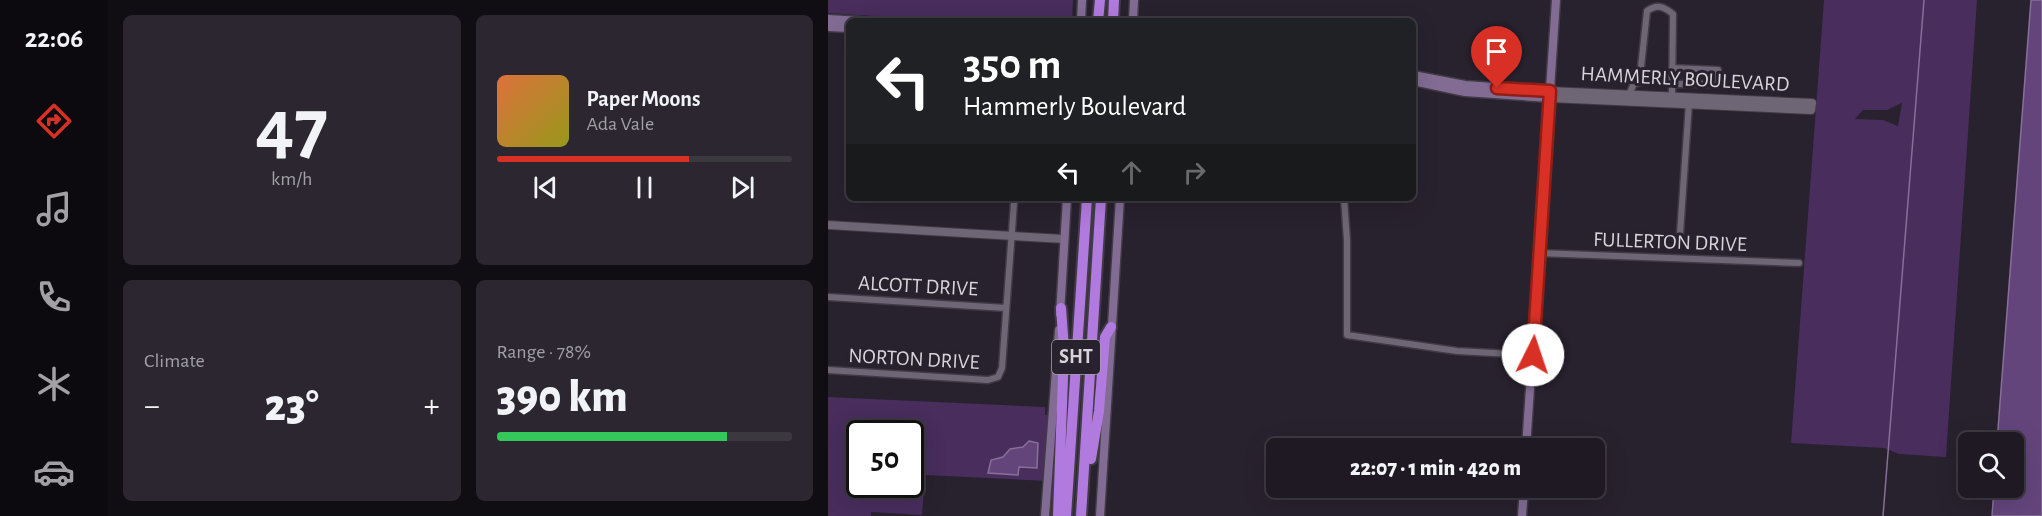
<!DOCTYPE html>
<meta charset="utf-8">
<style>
body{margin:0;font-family:"Alegreya Sans",sans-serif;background:#2b262f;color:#f1f3f6;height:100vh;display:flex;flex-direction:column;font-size:22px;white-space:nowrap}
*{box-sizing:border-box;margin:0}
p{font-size:20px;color:#a1a0a5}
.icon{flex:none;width:33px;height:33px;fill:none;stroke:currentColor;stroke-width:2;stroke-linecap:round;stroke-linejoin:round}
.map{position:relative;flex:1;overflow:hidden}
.drawer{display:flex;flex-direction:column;gap:15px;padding:15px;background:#100e13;width:720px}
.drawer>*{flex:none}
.guide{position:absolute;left:18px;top:18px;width:570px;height:183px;border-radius:9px;box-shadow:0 6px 24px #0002,0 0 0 2px #3c3840;background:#202124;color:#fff;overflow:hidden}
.fabs{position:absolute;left:1130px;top:432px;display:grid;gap:12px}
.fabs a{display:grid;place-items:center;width:66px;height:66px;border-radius:9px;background:#1e1922;box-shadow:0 6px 24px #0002,0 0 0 2px #3c3840;font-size:30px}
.speed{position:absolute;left:18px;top:420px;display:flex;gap:12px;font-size:30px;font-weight:700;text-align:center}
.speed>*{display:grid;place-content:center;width:78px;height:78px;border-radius:50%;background:#1e1922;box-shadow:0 6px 24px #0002,0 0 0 2px #3c3840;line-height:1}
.speed .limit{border:3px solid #111;border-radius:9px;background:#fff;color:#111}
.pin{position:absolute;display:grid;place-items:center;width:51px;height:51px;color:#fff;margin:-62px -26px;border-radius:50% 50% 50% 0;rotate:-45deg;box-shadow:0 0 6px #0007}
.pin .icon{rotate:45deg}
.me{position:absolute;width:66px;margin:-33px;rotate:4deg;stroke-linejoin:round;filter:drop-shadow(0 0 4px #0008)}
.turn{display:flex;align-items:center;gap:21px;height:126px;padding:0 18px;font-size:27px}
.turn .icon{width:78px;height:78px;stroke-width:2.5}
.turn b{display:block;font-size:42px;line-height:51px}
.lanes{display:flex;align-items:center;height:57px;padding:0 18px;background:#0003;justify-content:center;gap:30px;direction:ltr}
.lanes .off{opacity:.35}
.big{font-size:45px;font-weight:800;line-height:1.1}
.drawer .widget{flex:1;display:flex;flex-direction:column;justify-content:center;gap:9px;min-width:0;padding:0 21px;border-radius:9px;background:#2b262f}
.drawer .dial{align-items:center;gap:0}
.dial b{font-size:78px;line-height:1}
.song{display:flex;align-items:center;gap:18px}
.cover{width:72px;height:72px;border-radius:9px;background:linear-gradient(135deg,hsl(20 70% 55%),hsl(60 70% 35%))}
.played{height:6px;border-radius:3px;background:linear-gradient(90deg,#d93025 65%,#3c3840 65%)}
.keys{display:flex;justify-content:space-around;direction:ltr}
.heat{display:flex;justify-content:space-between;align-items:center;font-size:33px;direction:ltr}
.charge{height:9px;border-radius:4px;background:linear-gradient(90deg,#34c759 78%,#3c3840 0)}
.drawer .tiles{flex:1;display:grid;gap:15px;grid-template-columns:repeat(2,1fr)}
.trip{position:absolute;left:438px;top:438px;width:339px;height:60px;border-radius:9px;background:#1e1922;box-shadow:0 6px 24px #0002,0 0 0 2px #3c3840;font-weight:800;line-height:60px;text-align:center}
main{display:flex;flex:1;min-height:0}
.tabs{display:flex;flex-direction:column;width:108px;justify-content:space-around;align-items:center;background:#0c0a0e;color:#a1a0a5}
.tabs .icon{width:42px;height:42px}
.tabs .selected{color:#d93025}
.tabs b{font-size:27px;color:#f1f3f6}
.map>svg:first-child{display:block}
.green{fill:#482d5d;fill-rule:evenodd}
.water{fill:#63457c;stroke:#867098;stroke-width:1.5}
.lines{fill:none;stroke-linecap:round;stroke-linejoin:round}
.stream{stroke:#867098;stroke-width:1.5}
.minor-casing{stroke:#413b45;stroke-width:9}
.tertiary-casing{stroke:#413b45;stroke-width:10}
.secondary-casing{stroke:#413b45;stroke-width:11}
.motorway-casing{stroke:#413b45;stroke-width:14}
.minor{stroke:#6e6675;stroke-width:6}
.tertiary{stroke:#6e6675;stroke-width:8}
.secondary{stroke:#826c94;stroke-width:8}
.motorway{stroke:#b17ade;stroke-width:10}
.route-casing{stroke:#8d1f18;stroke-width:15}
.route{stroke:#d93025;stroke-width:10}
.labels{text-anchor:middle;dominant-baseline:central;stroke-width:6;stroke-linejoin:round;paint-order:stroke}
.shield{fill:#28212e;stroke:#a29ea7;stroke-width:1.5}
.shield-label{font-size:20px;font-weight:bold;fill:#d7d3db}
.street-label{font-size:21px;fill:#d7d3db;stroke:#28212e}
</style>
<main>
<nav class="tabs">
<b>22:06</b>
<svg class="icon selected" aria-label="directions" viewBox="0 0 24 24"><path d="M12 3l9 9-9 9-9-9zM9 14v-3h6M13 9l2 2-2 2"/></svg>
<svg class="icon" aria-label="music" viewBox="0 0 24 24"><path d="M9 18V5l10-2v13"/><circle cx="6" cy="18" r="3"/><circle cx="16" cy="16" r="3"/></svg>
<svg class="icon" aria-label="phone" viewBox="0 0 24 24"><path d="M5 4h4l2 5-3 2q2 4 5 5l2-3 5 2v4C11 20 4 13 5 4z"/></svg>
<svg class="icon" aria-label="climate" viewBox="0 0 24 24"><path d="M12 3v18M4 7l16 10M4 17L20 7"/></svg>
<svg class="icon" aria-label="car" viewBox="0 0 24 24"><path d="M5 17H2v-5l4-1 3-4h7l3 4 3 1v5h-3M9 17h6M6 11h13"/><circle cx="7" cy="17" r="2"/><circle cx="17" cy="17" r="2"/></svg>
</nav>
<section class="drawer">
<div class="tiles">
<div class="widget dial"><b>47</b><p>km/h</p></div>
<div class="widget">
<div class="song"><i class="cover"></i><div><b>Paper Moons</b><p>Ada Vale</p></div></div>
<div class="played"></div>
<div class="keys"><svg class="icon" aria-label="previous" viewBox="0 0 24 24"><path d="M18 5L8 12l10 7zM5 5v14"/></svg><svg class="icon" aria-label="pause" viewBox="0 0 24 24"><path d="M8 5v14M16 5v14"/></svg><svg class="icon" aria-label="next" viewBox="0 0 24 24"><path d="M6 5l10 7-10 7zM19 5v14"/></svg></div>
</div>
<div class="widget"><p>Climate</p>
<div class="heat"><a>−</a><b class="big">23°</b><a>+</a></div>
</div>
<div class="widget"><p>Range · 78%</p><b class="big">390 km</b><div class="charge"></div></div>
</div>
</section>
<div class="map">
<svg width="1214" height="516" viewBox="0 0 1214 516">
<rect width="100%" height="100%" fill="#28212e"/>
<!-- green -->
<path class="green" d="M0,0H245L244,21H123L0,13Z
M996,0H1149L1118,457L1071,454L1056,448L963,443ZM1074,103L1070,126L1055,120L1027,119L1035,110H1059Z
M0,397L217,407V415H225L220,481L97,475L94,515L43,512V516H0ZM32,434H82V484H32Z"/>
<!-- water -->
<path class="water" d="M1203,0H1214V516H1164L1166,488H1185V442H1169Z
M201,441L210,443L209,468L191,467L190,475L160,473L163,460L175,457L182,449L195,447Z"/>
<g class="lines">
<!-- stream -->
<path class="stream" d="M1055,516L1096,0"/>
<defs>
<path id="minor" d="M806,84L844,74
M844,84H890V70L844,68
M801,95L813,67L819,11C829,4 835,6 845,14L844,97
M516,198L519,240V335L629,351L705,355
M852,234L861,103
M711,253L971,263
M0,297L178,308
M0,370L160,380L170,377L174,368L186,203"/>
<path id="tertiary" d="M722,98L983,110L984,103L722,91
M0,225L236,239"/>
<path id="secondary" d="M0,19L33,21
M253,21L254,0
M305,21L306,0
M0,27L21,28
M585,75L637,85L722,91
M585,81L637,92L722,98
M232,314L239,198
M698,448L728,0
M217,516L231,330
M272,516L292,198
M694,516L696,488"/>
<path id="motorway" d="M270,21L272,0
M285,21L286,0
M263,459L271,411L277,337L283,327
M230,516L236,349L233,308
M238,516L259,198
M253,516L273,198"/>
</defs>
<!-- minor casing -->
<use href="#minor" class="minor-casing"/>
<!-- tertiary casing -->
<use href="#tertiary" class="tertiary-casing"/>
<!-- secondary casing -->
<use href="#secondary" class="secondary-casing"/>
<!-- motorway casing -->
<use href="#motorway" class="motorway-casing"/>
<!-- minor -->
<use href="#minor" class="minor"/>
<!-- tertiary -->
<use href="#tertiary" class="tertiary"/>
<!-- secondary -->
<use href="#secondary" class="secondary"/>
<!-- motorway -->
<use href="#motorway" class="motorway"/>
</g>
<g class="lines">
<defs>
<path id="route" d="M669,88L722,91L705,355"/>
</defs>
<!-- route casing -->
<use href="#route" class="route-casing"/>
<!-- route -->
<use href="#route" class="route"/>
</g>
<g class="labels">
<!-- shield labels -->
<rect class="shield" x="224" y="340" width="48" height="34" rx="4.5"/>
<g class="shield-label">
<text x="248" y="357">SHT</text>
</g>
<!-- street labels -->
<g class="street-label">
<text transform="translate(857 79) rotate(3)">HAMMERLY BOULEVARD</text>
<text transform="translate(842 242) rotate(2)">FULLERTON DRIVE</text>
<text transform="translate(90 286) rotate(3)">ALCOTT DRIVE</text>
<text transform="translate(86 359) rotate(3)">NORTON DRIVE</text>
</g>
</g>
</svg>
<div class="fabs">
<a><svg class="icon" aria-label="search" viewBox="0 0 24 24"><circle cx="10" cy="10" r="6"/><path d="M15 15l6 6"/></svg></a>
</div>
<div class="speed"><div class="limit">50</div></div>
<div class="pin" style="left:669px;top:88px;background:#d93025"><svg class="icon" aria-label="arrive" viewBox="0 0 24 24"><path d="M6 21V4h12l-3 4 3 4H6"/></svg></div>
<svg class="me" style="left:705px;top:355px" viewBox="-20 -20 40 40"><circle r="19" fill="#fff"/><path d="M0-13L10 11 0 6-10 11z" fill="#d93025"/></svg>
<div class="trip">22:07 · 1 min · 420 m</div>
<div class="guide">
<div class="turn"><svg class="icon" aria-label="left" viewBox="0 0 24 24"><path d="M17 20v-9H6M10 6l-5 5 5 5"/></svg><div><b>350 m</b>Hammerly Boulevard</div></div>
<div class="lanes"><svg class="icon" aria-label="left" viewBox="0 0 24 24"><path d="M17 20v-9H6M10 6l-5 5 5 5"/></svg><svg class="icon off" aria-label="ahead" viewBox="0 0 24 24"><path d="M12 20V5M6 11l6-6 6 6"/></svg><svg class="icon off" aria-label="right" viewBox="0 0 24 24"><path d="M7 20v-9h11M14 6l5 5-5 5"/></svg></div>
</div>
</div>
</main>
